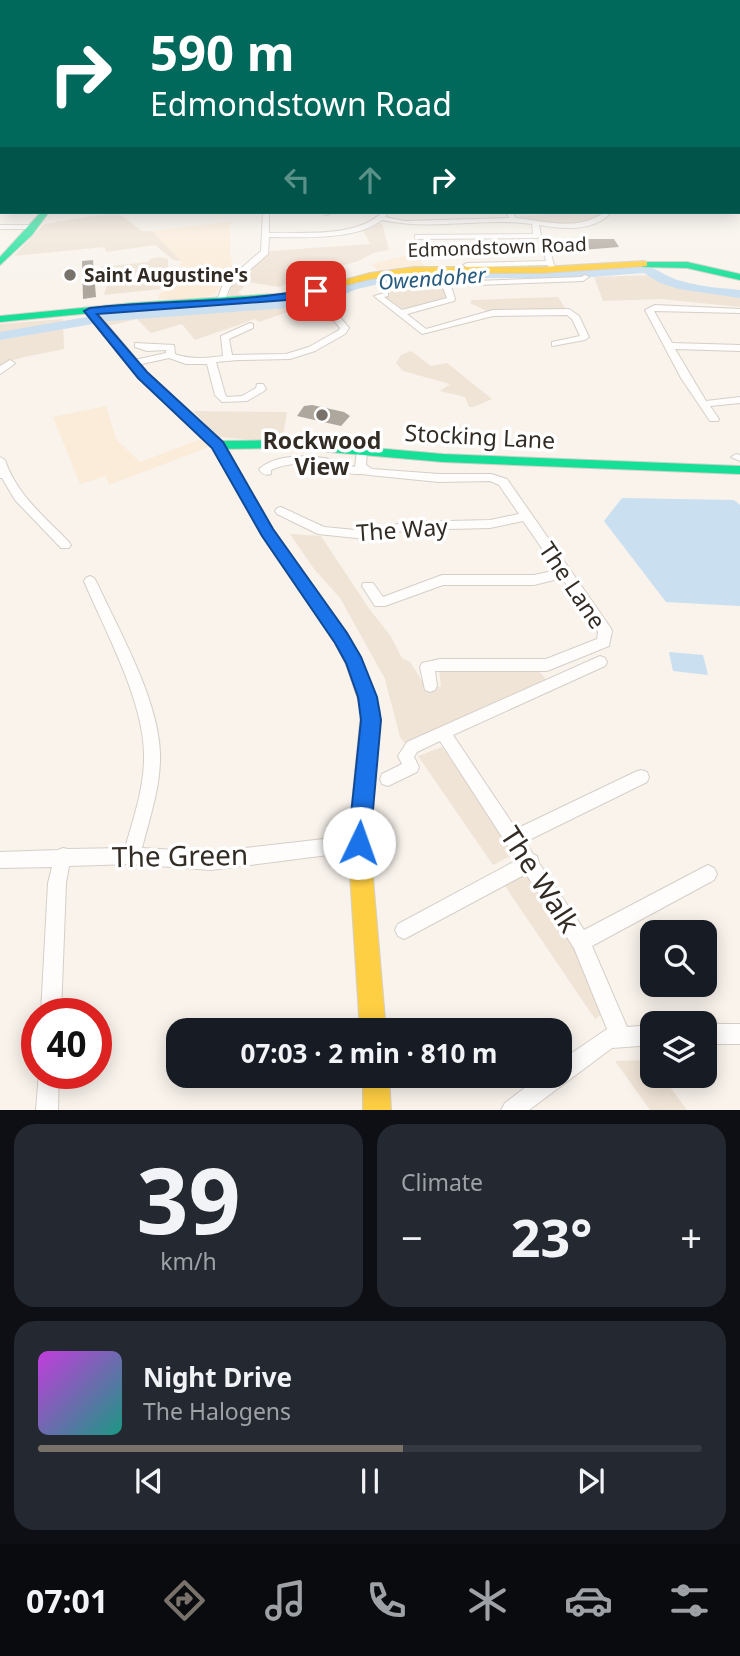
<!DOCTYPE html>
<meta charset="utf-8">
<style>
body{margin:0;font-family:"Noto Sans",sans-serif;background:#242831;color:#f1f3f6;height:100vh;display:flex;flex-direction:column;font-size:26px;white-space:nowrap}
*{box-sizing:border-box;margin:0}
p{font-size:23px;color:#9ea1a6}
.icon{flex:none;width:38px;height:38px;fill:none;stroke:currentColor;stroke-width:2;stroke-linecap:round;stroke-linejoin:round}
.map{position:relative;height:1110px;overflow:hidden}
.details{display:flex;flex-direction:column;gap:14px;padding:14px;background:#0d0f14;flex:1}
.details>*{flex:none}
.top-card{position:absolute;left:0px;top:0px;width:740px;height:214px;box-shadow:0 4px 18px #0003;background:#00695c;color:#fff;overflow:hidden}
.controls{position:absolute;left:640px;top:920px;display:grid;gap:14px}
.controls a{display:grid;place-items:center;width:77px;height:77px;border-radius:14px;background:#171b24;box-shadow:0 4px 18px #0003;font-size:35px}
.speed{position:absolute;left:21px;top:998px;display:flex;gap:14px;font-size:35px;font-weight:700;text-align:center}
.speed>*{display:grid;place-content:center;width:91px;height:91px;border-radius:50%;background:#171b24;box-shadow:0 4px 18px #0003;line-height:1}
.speed .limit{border:10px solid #d22;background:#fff;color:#111}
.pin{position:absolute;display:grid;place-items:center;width:60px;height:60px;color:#fff;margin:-30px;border-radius:14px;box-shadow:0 4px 10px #0006}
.me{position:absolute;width:77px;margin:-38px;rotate:3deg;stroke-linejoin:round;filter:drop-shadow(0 0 5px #0008)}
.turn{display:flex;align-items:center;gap:24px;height:147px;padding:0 35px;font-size:32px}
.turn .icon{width:91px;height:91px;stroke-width:2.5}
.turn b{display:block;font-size:49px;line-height:60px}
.lanes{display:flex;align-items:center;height:66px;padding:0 35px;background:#0003;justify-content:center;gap:35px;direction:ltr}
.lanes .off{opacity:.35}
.big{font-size:52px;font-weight:700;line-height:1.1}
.details .tile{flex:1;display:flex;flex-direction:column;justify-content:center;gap:10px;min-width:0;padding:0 24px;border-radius:21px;background:#242831}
.details .dial{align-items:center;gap:0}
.dial b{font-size:91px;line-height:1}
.song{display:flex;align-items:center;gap:21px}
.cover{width:84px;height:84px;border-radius:10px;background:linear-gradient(135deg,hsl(290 70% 55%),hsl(170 70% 35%))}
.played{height:7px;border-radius:4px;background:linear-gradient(90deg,#78726b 55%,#363941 55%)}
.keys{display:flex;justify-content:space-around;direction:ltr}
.heat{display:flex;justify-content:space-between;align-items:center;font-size:38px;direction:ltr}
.details .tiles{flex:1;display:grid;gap:14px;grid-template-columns:1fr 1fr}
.tile:last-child{grid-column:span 2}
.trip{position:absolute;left:166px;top:1018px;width:406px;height:70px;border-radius:21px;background:#171b24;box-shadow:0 4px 18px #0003;font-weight:700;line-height:70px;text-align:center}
.menu{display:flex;height:112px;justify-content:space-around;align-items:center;background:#090b0e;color:#9ea1a6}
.menu .icon{width:49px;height:49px}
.menu .current{color:#78726b}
.menu b{font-size:32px;color:#f1f3f6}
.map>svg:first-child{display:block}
.built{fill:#fbecda}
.green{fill:#f0e4d7}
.water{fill:#cadff0}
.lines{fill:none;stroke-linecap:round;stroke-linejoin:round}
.river{fill:#cadff0;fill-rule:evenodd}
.building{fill:#aea79e}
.street-casing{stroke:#d5cfc8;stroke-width:2}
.fast-casing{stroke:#d5cfc8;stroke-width:2}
.slow-casing{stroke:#d5cfc8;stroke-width:2}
.jam-casing{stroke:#d5cfc8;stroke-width:2}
.street{fill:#fefdfc;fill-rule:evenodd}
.fast{fill:#16e098;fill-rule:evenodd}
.slow{fill:#ffcf43;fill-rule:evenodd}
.jam{fill:#f24e42;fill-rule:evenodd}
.route{fill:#1a73e8;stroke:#114b97;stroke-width:2}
.poi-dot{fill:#78726b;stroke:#fff;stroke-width:2.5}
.labels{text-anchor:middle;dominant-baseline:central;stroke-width:7;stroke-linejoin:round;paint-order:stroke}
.far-street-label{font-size:19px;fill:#332c25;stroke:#fff}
.far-poi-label{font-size:19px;font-weight:bold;fill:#332c25;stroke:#fff;text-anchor:start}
.far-water-label{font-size:21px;font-style:italic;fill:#265a7f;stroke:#fff}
.street-label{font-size:23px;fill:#332c25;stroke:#fff}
.poi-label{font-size:23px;font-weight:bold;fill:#332c25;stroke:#fff}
.near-street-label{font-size:28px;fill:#332c25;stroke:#fff}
</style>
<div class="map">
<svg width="740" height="1110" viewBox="0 0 740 1110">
<rect width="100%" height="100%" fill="#f9f3ec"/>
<!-- built -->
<path class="built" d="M230,222V253L233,267L214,295L195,299H158L159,294L176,286L181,261L152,231Z
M416,253L425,267L379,272L371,264Z
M106,406L116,439L140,462L201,439L209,447L109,485L106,476L80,484L53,417Z"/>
<!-- green -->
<path class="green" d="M117,212L142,231H152L181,261L173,260L155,245L106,252L105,247L14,256L44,224Z
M541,212H602L604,214L602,217L577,225L526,220L519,216L542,215Z
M382,223L389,250L373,253L356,262L328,269L279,287L248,282L238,293L245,296L228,297L231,286L270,251L370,244L363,230Z
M158,257L168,259V270L160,289L104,295L108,281L100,267L148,262L150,259Z
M652,275L711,288L740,291V307L661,299L603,301L594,277Z
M435,281L441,283L447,298L404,310L385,297L388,295L383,292L388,285Z
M334,290L340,294L259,322L255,319L195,340L182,324L151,333L137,319L108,326L102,317L104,314L153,308L301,300Z
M558,297L565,308L489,312L470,303L472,300Z
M63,319L64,349C44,354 16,356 0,366V324Z
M411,351L431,366L447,363L492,399L474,407H469L465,397L440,391L450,384L403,371L396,363L401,355Z
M193,411L287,412L282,442L218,437Z
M290,534L321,536L370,610L390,635L402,658L410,662L426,687H441L439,669L540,672L547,681L405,744L400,737L385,679L340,598L314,569Z
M442,747L516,853L493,865L418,756Z
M526,870L573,944L602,1014L595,1019L503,883Z
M650,1060L653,1064V1076H662L687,1110H650L615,1061Z"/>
<!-- water -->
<path class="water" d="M622,498L734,500L740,505V606L666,602L604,521Z
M669,652L703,655L708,675L673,671Z"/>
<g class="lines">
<!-- river -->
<path class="river" d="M644,265C659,269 669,279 685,282C703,287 722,288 740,290V298L679,289L660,283L644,273L578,278H472L432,282H387L357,289L315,306L110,321L0,340V332L110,313L313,298L349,283L387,274L472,270H578Z"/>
</g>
<!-- building -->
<path class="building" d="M577,239H614L619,247L582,250Z
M93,260L96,297L83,299L82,261Z
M312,405L344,412L350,416L341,426L297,416L304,406Z"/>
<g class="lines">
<defs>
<path id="street" d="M0,132H2V136H0Z
M2,163V167L0,168V164Z
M263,212H269V233C302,232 358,238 382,212H388L385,217L405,221L509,218L506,212H512L516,218C544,221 576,231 602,214L601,212H607L609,215C590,232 563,229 539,225L541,236L537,238L418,239H415V235L533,234L532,224C482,217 431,231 382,220C355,241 302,237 269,237L268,254L230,287L224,302H218L217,300L223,284L261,251Z
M324,212H330V214L325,215Z
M0,225H35L38,227L35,229H0Z
M542,245L549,247L556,272H550L548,265L467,267L463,265L467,263L546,261Z
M431,267H437L441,279L447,282L581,277L585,275L589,277L583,281L451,286L455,299L454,301L407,314L426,329L493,310L569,309L579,316L589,337L585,340L552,346V342L580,336L572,319L567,315L493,316L422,334L374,296L388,292V296L384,297L402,310L447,298L442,285L434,280Z
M655,305L740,309V313L654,311L672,343L740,345V351L675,349L706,401L740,397V403L710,406L719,419L718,421H710L681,378L645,310Z
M322,312L340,317L349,328L345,334L315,351L290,359L238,360L216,362L225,394L227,397L242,396L256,388L257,384H263L266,389L264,391L247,401L222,402L215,395L207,364H186L169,358L133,366L128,363L130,361L166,353V350L147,351L135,347V343L174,345L175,354C192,360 205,358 223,356L221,336L250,323L253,324V328L229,339L232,355L286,354L309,347L339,330L340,328L334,321L319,317V313Z
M10,360L15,363L13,365L0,374V366Z
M362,448L367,451L366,465L372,469L439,474H491L507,479L610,627L612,631L609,646L547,671H435L437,686L435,690L430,692L425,690L420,667L422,663L440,659H546L597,639L598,632L562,578L534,585H443L385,606H375L362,586L363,583H373L383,597L442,575H534L557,570L523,521L490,528L407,530L366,539L318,534L277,514L275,511L277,508L281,507L324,527L366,531L407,522L490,520L519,514L499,485L490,481L439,482L369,475C361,473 356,475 348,473C342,472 337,468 332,467C314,461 288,462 271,470V474C265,476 262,474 259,469C276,453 312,455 334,460C341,462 348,466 355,467L357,451Z
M736,454L740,455V461L731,457Z
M0,457L5,460C16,494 45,517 69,542L71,545L69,548H61L15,500L2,478H0Z
M90,576L94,578L96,581C119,631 158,698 160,753C161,785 150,817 142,848L211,852L359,835L365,837L367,843L365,849L359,851L211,870L131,864L69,866L66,883L61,1013H41L48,883L52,867L0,868V852L58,850L63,848L68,849L125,848C134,817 145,785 144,753C143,699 105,631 84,581L86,578Z
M600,656L605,658L607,662L605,666L453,735L516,829L635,772L641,770L647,772L649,777L647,782L525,842L533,854L537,856L539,863L584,930L702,868L708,865L714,868L717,874L714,880L592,946L627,1027L653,1025V1045L612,1048L529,1110H501L505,1103L540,1076H560V1061L607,1029L574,948L526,874L410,936L404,939L398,936L395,930L398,924L517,860L440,741L417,752L414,757L419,767L417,772L388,786L382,784L380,779L382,774L402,764L398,756L407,742Z
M705,1024H740V1044H705Z
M39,1073H59L58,1110H36Z"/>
<path id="fast" d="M41,212H49L32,235L0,265V257Z
M641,262H687L740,274V280L687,268L644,267L641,266Z
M291,293L296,296L295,298L132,309L0,322V316L132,303Z
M283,440L443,454L740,466V474L443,462L283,448L218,449L211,445L218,441Z"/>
<path id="slow" d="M644,261L647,262V266L542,273H414L370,279L291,299L286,296L370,273L414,267H542Z
M370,715L377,717L380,723L370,843L386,1031H360L348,843L360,723L363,717Z
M363,1076H389L391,1110H363Z"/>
<path id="jam" d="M86,309H94L147,372L225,445L273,529L347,633L361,658L380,711L377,729L370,731L363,729L360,723L362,711L346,664L335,643L262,536L212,447L139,378L86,313Z"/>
</defs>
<!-- street casing -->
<use href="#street" class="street-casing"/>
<!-- fast casing -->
<use href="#fast" class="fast-casing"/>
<!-- slow casing -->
<use href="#slow" class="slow-casing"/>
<!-- jam casing -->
<use href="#jam" class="jam-casing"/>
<!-- street -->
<use href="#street" class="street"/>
<!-- fast -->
<use href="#fast" class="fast"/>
<!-- slow -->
<use href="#slow" class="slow"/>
<!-- jam -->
<use href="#jam" class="jam"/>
</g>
<!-- sky -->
<linearGradient id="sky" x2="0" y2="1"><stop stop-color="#9cc5eb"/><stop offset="0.46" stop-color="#fcfaf6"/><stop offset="1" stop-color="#fcfaf6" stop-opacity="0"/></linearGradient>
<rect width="740" height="287" fill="url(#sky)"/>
<!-- route -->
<path class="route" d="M316,288L321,291L319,293L287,300L97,314L147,372L223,442L273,529L347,633L361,657L377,697L381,720L370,843L366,850L359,853L351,850L348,843L361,720L358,697L346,663L335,643L262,536L212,448L138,378L84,311L90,308C164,299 242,304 316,288Z"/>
<!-- markers -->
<g class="poi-dot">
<circle cx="70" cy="275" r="7"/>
<circle cx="322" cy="415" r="7"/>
</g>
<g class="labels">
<!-- far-street labels -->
<g class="far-street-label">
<text transform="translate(497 247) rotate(-2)">Edmondstown Road</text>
</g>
<!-- far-poi labels -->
<g class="far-poi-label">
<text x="84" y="275">Saint Augustine's</text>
</g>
<!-- far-water labels -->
<g class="far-water-label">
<text transform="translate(432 278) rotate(-4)">Owendoher</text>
</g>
<!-- street labels -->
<g class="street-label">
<text transform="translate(480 436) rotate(3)">Stocking Lane</text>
<text transform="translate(402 529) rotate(-4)">The Way</text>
<text transform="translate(573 585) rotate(56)">The Lane</text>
</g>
<!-- poi labels -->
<g class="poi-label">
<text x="322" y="440">Rockwood<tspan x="322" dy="26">View</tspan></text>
</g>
<!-- near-street labels -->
<g class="near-street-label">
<text transform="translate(180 855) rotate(-1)">The Green</text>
<text transform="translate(541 879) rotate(57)">The Walk</text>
</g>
</g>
</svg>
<div class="controls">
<a><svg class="icon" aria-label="search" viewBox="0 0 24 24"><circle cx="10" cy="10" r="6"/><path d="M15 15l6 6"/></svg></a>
<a><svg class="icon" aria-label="layers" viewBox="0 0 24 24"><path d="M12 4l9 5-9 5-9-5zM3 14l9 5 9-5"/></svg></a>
</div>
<div class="speed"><div class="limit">40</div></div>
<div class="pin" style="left:316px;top:291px;background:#d93025"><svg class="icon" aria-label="arrive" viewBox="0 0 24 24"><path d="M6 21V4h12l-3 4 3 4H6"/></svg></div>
<svg class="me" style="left:359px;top:843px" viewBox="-20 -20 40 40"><circle r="19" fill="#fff"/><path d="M0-13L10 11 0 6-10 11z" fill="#1a73e8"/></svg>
<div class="trip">07:03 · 2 min · 810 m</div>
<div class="top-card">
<div class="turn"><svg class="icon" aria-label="right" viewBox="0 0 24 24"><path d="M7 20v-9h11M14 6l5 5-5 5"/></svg><div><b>590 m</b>Edmondstown Road</div></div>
<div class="lanes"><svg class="icon off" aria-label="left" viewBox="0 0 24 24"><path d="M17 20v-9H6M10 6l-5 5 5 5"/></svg><svg class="icon off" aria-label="ahead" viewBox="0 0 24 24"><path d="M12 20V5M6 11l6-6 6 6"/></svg><svg class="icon" aria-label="right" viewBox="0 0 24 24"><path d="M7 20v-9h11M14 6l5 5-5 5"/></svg></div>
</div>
</div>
<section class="details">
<div class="tiles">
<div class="tile dial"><b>39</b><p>km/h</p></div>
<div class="tile"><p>Climate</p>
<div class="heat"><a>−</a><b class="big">23°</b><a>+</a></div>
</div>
<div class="tile">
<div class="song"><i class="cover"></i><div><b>Night Drive</b><p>The Halogens</p></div></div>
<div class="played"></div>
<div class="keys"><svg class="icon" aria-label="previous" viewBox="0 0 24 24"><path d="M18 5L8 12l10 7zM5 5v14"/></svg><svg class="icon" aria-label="pause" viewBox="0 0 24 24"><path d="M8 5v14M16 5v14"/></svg><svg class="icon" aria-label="next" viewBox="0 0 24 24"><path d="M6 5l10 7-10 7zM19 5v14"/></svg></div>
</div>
</div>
</section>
<nav class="menu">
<b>07:01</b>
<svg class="icon current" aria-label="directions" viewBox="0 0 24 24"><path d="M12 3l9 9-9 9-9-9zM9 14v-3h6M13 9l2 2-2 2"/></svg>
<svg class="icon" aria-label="music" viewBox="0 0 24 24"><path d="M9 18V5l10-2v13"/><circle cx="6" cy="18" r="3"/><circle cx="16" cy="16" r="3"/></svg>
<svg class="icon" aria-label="phone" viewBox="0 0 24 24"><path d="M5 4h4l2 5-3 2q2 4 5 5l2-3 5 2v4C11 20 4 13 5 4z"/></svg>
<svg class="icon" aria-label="climate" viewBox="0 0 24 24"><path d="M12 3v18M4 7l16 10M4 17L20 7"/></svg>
<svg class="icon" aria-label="car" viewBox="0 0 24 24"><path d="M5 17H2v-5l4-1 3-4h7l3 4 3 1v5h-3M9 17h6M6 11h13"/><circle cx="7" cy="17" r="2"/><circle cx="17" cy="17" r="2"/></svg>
<svg class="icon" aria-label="filters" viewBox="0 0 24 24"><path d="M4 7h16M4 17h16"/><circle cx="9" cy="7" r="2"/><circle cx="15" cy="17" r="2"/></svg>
</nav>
